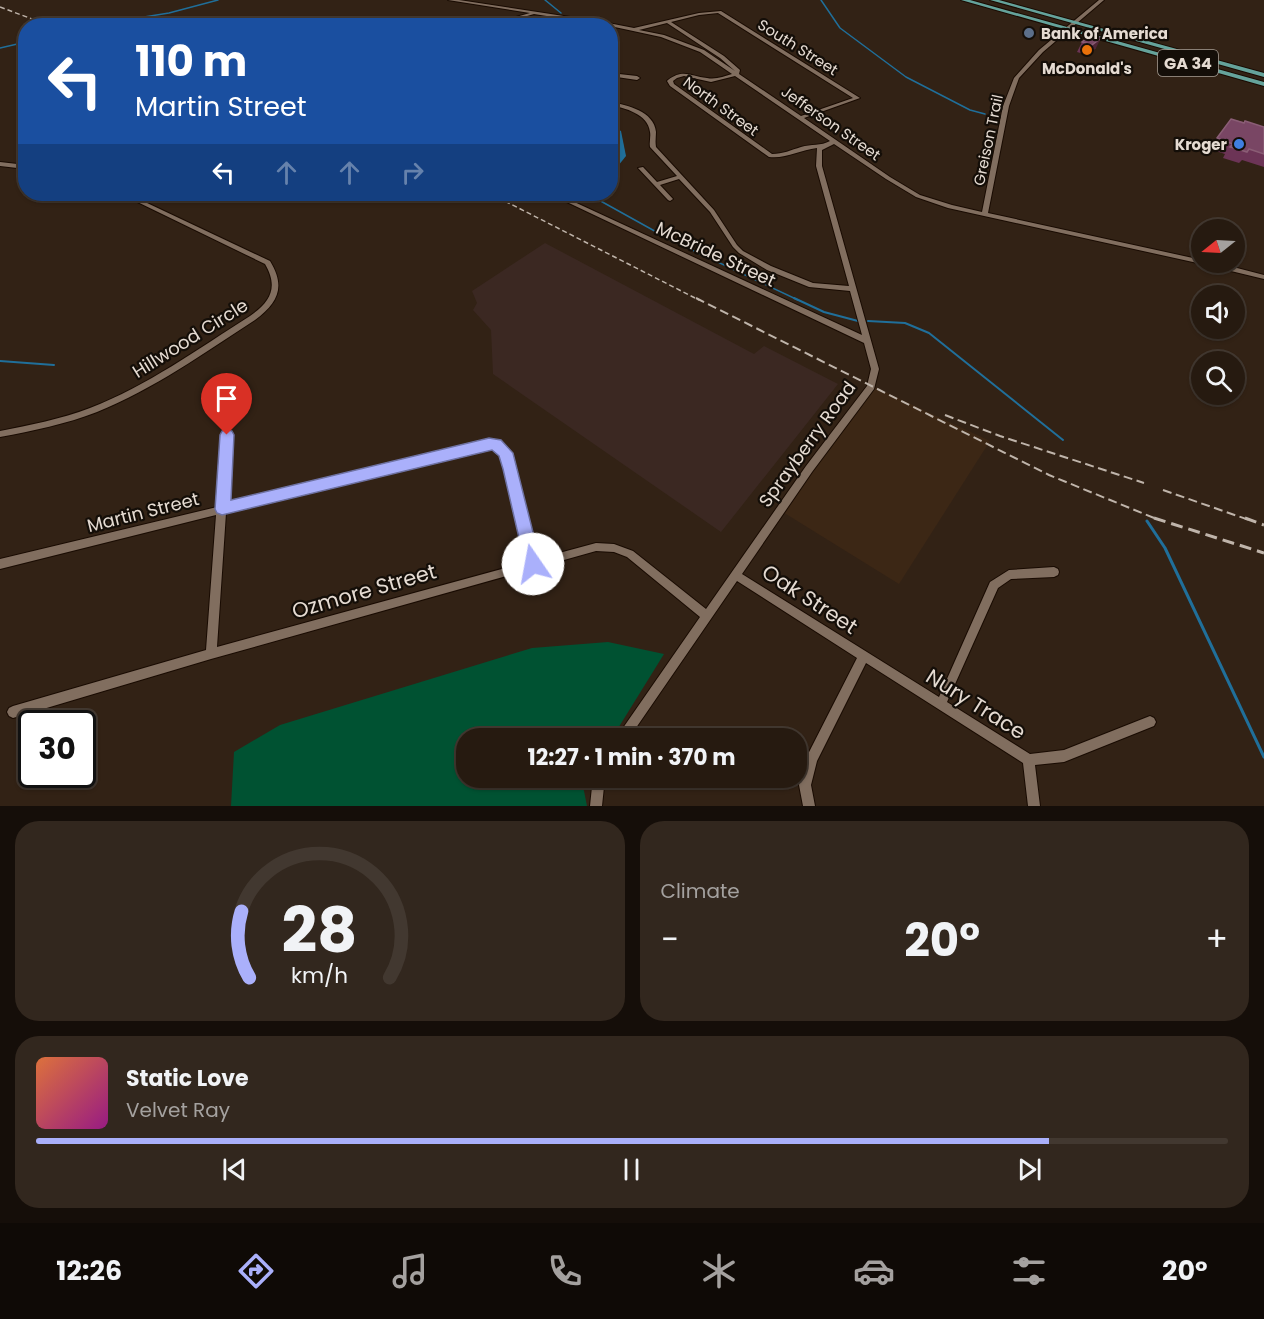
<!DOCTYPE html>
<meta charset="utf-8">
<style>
body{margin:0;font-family:Poppins,sans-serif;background:#32271e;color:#f1f3f6;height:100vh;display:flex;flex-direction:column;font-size:22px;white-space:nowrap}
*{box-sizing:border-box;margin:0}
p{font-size:20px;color:#a4a19f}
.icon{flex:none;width:33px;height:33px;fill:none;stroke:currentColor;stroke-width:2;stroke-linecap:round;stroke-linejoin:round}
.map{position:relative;height:806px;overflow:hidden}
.panel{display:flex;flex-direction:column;gap:15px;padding:15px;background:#150e09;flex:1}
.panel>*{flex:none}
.hud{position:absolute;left:18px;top:18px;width:600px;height:183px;border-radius:24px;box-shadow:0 2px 4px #0004,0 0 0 2px #423830;background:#1a4fa0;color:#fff;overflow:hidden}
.needle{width:39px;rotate:252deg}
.fabs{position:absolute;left:1191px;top:219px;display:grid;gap:12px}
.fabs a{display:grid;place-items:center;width:54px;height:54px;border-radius:50%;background:#261a10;box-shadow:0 2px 4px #0004,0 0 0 2px #423830;font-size:30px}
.speed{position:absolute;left:18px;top:710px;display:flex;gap:12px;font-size:30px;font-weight:700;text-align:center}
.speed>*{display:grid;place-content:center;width:78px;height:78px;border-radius:50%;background:#261a10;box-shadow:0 2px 4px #0004,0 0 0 2px #423830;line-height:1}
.speed .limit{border:3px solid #111;border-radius:9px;background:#fff;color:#111}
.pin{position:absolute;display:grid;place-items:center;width:51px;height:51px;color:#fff;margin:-62px -26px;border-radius:50% 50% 50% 0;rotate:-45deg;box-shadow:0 0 6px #0007}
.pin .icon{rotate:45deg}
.me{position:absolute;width:66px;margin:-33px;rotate:348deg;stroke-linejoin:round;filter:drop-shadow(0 0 4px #0008)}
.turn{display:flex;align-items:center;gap:21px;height:126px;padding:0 18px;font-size:27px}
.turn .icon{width:78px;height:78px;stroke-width:2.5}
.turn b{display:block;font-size:42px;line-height:51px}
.lanes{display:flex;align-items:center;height:57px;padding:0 18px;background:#0003;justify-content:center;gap:30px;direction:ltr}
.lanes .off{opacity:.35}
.big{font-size:45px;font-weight:700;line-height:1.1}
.panel .card{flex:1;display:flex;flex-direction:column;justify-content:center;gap:9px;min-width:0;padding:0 21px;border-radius:24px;background:#32271e}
.panel .dial{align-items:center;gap:0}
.dial svg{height:156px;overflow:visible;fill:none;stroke:#423830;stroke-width:7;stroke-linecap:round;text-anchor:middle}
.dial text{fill:#f1f3f6;stroke:none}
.song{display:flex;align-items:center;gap:18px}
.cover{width:72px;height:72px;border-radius:9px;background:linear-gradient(135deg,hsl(20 70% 55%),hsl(310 70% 35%))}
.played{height:6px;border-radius:3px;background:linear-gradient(90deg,#aab0fb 85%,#423830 85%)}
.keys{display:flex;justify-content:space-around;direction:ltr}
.heat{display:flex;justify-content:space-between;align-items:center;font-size:33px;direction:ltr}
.panel .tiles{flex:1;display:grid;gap:15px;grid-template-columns:1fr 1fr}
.card:last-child{grid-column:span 2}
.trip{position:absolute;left:456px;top:728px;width:351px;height:60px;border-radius:24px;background:#261a10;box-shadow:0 2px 4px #0004,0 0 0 2px #423830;font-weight:700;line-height:60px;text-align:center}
.tab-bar{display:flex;height:96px;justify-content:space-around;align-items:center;background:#0f0a06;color:#a4a19f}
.tab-bar .icon{width:42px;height:42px}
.tab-bar .active{color:#aab0fb}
.tab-bar b{font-size:27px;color:#f1f3f6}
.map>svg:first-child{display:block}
.built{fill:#3c2715}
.industrial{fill:#3b2822}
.green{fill:#005232}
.water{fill:#206f9a}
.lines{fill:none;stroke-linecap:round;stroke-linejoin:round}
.stream-far2{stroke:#206f9a;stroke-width:1.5}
.stream-far1{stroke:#206f9a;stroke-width:2}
.stream{stroke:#206f9a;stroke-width:3}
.minor-casing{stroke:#190b02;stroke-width:2}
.major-casing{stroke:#190b02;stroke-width:2}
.minor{fill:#816e5f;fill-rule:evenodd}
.major{fill:#65a39b;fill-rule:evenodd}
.rail-far2{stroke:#bfb4aa;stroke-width:1.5;stroke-dasharray:5 3;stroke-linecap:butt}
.rail-far1{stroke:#bfb4aa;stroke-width:2;stroke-dasharray:9 4.5;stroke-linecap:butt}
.rail{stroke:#bfb4aa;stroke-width:3;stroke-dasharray:12 6;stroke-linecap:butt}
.wall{fill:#6c3456}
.shaded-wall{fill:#4f2537}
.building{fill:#794664;stroke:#8a5d75;stroke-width:1.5}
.route{fill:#aab0fb;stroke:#6e72a3;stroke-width:1.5}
.service-dot{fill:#5c6f8a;stroke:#140e08;stroke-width:2}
.food-dot{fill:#e8710a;stroke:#140e08;stroke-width:2}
.shop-dot{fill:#3f7fe0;stroke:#140e08;stroke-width:2}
.labels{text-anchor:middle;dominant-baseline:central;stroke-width:4.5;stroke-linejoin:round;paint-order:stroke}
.far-poi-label{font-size:15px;font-weight:bold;fill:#e5dbd2;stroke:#140e08;text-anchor:start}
.far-street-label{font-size:15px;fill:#e5dbd2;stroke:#140e08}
.shield{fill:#140e08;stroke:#a69e95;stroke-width:1.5}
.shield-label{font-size:16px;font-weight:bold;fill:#e5dbd2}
.street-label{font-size:18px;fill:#e5dbd2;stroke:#140e08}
.near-street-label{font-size:21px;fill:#e5dbd2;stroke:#140e08}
</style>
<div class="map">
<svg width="1264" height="806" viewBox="0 0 1264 806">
<rect width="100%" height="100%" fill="#322215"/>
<!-- built -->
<path class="built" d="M872,386L990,441L899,584L778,509Z"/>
<!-- industrial -->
<path class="industrial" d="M545,243L754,354L764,346L838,384L721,532L493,374L491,330L473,310L477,303L472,291Z"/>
<!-- green -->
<path class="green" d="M608,642L664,654L612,738H466V777H589L583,786L587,806H231L234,752L280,725L532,648Z"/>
<!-- water -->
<path class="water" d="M611,126L621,131L626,156L618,166L611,169Z"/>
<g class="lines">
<!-- stream-far2 -->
<path class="stream-far2" d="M545,0L561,13
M821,0L840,28L906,77L970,110L985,114
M88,26L169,13L218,0
M553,26L555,19
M0,48L26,42
M588,194L669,239L798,300"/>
<!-- stream-far1 -->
<path class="stream-far1" d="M794,298L824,312L858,321
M868,321L905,323L929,333L1063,440
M0,361L54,365"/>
<!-- stream -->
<path class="stream" d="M1147,521L1165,548L1264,757"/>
<defs>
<path id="minor" d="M448,0H459L603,22L634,28L699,13L721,11L860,98L804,118L890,177L920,195L952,205L982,212L1003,106L1014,78L1039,50L1099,0H1104L1043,52L1019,78L1009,106L988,213L1202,260V262H1214L1264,275V279L1202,264L948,208L916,197L886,179L834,144L822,150V166L879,369L874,389L812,472L742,574L939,697L990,582L1009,570L1054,567L1058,569L1059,572L1058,575L1054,577L1011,579L998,588L947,702L1030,754L1064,750L1150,716L1154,718L1156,722L1154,726L1064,762L1035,765L1040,806H1028L1023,763L866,663L817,761L811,785L815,806H803L799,785L805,760L857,658L737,581L629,738H616L700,617L627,557L614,552L596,551L211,659L13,718L9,716L7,712L9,708L13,706L206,650L216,515L0,569V559L217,507L224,433H230L231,435L227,504L489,441L498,442L510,453L537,559L596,543L614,544L633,551L706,609L806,466L867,386L871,369L864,343L550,194H557L862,335L850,291L809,287L767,270L739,253L733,247L710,212L679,179L660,185L673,199L670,201L668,200L638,168L643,167L657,182L677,176L650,147C649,142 651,137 650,132C648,114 625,108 610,105V102C627,105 654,111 656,132C656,137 655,141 656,147L714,210L737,245L743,251L771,266L813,283L849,286L816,166L817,148C800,150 786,159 769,157L670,86L667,81L668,80C684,68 691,77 707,78C716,80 724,76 732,74L700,52L661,37L610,26L534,14L493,26H484L530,13ZM718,13L853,98L801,116L739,74L740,70L724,56L671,22L699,15ZM667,23L720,58L735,71L704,50L664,35L639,30ZM684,76L711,82L735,76L830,141C821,146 811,144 801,147C791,150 783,154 772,154L674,84L673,81L677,78ZM489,447H493L502,455L527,562L217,647L226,513Z
M610,73L637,76L640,78L637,80L610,76Z
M0,162L26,165V169L0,166Z
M121,194H128L270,261C286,287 278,303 255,320C204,353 154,389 97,412C66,424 33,431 0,437V431C30,425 61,419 90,408C147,386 198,349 250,316C270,302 279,288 265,264Z
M593,777H605L602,806H590Z"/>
<path id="major" d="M961,0H970L1264,82V86Z
M990,0H999L1264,73V77Z"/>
</defs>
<!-- minor casing -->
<use href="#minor" class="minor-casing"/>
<!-- major casing -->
<use href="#major" class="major-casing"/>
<!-- minor -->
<use href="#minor" class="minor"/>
<!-- major -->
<use href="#major" class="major"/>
<!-- rail-far2 -->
<path class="rail-far2" d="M0,7L51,26
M491,194L699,300"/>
<!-- rail-far1 -->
<path class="rail-far1" d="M696,298L1049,475L1159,520
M945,415L1000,436L1144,483
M1163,490L1249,520"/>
<!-- rail -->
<path class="rail" d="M1154,518L1264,553
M1245,518L1264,525"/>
</g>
<!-- wall -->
<path class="wall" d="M1091,35L1096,48L1087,55L1077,52L1082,42Z
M1231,119L1264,127V167L1242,160L1239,163L1223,158L1225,154L1210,149Z"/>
<!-- shaded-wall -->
<path class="shaded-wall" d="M1101,38L1096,48L1087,55L1092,45Z"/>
<!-- building -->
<path class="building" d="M1091,35L1101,38L1092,45L1082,42Z
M1231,119L1244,123L1245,121L1264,127V154L1249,149L1247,152L1230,147L1233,144L1217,138Z"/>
<!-- route -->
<path class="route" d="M227,429L232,431L234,435L231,500L489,438L501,440L513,453L541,564L539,570L533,572L527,570L525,564L503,469L499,456L492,450L222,515L217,513L215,509L220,435L222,431Z"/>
<!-- markers -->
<circle class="service-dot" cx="1029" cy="33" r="6"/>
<circle class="food-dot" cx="1087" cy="50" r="6"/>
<circle class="shop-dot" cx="1239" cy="144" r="6"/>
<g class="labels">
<!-- far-poi labels -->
<g class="far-poi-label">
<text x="1041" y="33">Bank of America</text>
<text x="1087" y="68" text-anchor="middle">McDonald's</text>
<text x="1227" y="144" text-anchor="end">Kroger</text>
</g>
<!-- far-street labels -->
<g class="far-street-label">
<text transform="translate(798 47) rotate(32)">South Street</text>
<text transform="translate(721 106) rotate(36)">North Street</text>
<text transform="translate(831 123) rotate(35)">Jefferson Street</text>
<text transform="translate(988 140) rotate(-78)">Greison Trail</text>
</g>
<!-- shield labels -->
<rect class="shield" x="1158" y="50" width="60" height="26" rx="4.5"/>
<g class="shield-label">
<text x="1188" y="63">GA 34</text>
</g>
<!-- street labels -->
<g class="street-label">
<text transform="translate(716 254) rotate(25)">McBride Street</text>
<text transform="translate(190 338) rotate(-32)">Hillwood Circle</text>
<text transform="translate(807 444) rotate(-54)">Sprayberry Road</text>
<text transform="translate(143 512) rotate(-14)">Martin Street</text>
</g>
<!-- near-street labels -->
<g class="near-street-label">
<text transform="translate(364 591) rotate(-16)">Ozmore Street</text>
<text transform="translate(810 599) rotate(33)">Oak Street</text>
<text transform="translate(976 704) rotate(32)">Nury Trace</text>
</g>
</g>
</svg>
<div class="fabs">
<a><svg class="needle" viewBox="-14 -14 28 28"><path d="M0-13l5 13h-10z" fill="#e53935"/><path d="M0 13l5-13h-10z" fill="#a4a19f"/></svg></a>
<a><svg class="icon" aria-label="sound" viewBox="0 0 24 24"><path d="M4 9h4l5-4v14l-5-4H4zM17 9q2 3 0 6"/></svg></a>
<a><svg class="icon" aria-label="search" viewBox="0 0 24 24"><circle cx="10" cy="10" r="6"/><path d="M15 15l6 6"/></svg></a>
</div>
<div class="speed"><div class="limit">30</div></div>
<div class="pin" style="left:227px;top:435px;background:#d93025"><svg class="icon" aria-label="arrive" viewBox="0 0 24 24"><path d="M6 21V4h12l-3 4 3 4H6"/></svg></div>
<svg class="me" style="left:533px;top:564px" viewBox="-20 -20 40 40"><circle r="19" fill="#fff"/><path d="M0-13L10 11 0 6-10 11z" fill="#aab0fb"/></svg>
<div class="trip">12:27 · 1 min · 370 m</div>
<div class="hud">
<div class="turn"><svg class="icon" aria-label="left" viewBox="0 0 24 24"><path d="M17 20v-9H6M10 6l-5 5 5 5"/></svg><div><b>110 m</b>Martin Street</div></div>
<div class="lanes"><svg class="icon" aria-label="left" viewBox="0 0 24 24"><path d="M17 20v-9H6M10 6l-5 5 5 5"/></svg><svg class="icon off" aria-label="ahead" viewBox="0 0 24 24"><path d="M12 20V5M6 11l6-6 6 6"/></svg><svg class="icon off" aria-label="ahead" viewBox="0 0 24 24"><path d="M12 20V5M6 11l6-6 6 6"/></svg><svg class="icon off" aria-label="right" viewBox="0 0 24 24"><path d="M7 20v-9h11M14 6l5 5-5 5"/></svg></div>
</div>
</div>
<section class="panel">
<div class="tiles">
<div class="card dial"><svg viewBox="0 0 100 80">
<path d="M14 69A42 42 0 1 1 86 69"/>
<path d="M14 69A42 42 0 0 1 10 35" stroke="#aab0fb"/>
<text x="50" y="56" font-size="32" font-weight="700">28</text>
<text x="50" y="72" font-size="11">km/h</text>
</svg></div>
<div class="card"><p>Climate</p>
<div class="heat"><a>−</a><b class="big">20°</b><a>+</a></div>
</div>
<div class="card">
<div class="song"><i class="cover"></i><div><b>Static Love</b><p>Velvet Ray</p></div></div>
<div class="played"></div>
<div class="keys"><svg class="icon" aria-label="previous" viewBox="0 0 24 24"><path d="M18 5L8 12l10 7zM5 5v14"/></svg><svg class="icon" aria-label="pause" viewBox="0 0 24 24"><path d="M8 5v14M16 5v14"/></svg><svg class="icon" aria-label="next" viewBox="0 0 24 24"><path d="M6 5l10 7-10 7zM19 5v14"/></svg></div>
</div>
</div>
</section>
<nav class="tab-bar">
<b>12:26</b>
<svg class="icon active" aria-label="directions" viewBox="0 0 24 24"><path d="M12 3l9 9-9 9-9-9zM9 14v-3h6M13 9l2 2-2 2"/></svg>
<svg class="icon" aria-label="music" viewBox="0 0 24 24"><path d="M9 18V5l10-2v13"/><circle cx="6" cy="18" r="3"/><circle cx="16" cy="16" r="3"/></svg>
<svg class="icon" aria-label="phone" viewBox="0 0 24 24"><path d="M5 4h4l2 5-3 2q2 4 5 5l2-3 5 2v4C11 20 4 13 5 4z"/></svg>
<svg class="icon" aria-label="climate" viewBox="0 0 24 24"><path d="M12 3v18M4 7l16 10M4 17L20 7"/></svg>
<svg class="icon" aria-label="car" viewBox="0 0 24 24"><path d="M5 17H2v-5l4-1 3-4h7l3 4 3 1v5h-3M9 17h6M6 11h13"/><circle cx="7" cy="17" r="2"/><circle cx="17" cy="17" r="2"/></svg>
<svg class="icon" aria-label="filters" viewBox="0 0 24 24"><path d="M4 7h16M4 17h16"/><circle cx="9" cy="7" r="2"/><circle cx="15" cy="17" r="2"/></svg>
<b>20°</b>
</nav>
